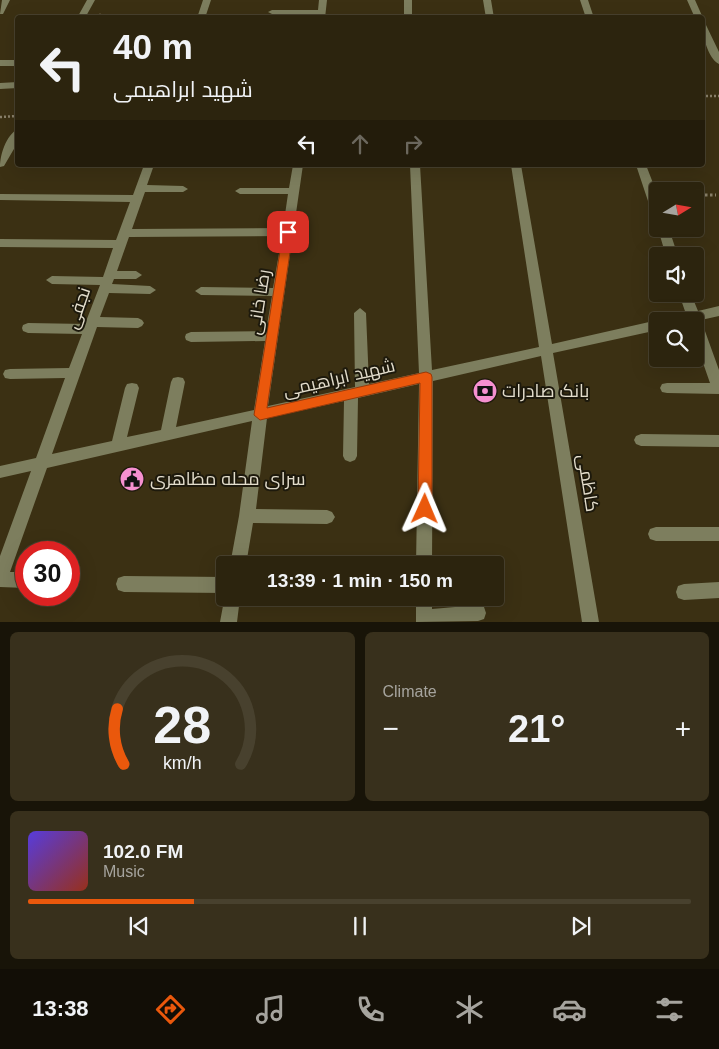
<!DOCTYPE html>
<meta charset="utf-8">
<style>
body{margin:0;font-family:Helvetica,Cairo,sans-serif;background:#38301c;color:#f1f3f6;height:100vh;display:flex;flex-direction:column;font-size:19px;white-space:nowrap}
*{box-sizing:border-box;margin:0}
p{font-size:16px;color:#a6a49e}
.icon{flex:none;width:28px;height:28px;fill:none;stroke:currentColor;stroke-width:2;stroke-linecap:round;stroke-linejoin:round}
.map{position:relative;height:622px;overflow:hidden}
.panel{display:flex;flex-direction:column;gap:10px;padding:10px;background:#181408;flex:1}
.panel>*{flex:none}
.banner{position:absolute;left:15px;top:15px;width:690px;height:152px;border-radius:5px;box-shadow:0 5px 20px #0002,0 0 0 1px #48412e;background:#2c240e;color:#f1f3f6;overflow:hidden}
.needle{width:32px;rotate:79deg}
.tools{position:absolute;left:649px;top:182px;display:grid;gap:10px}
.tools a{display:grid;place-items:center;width:55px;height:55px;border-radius:5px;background:#2c240e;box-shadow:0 5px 20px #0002,0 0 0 1px #48412e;font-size:25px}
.speed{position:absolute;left:15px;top:541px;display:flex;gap:10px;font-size:25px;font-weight:700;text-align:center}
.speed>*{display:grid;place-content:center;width:65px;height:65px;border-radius:50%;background:#2c240e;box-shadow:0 5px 20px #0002,0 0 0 1px #48412e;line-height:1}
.speed .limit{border:8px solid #d22;background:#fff;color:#111}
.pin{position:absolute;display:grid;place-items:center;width:42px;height:42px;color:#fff;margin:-21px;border-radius:10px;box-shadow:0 2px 8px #0006}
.me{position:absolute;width:55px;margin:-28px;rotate:1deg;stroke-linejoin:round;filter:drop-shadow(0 0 4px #0008)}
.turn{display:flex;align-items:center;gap:18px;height:105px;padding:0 15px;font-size:22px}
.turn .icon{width:65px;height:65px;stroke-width:2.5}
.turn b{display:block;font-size:35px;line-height:42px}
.lanes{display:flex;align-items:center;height:48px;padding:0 15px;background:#0003;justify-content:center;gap:25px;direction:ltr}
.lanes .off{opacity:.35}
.big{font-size:38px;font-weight:600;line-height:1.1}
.panel .card{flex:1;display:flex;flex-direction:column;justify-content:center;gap:8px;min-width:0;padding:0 18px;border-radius:8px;background:#38301c}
.panel .dial{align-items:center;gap:0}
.dial svg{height:130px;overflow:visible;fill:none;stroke:#48412e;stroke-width:7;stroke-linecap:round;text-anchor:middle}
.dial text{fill:#f1f3f6;stroke:none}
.song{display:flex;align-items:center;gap:15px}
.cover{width:60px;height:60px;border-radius:8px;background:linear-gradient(135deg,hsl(250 70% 55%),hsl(10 70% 35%))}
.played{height:5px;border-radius:2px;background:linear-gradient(90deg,#ea580c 25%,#48412e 25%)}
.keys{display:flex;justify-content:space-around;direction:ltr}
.heat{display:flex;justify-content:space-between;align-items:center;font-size:28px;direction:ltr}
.panel .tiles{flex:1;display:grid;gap:10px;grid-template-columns:1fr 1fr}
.card:last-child{grid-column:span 2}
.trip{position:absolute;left:216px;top:556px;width:288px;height:50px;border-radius:5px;background:#2c240e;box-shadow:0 5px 20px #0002,0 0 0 1px #48412e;font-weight:600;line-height:50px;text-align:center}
.tabs{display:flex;height:80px;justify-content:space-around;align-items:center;background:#120e06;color:#a6a49e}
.tabs .icon{width:35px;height:35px}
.tabs .active{color:#ea580c}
.tabs b{font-size:22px;color:#f1f3f6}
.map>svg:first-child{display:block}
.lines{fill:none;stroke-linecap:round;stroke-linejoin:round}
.path-far1{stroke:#8a816a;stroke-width:2.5;stroke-dasharray:2 2;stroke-linecap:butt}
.path{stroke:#8a816a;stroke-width:3;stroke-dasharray:2.5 2.5;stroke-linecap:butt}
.minor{fill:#7d7e5e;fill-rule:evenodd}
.route{fill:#ea580c;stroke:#983908}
.labels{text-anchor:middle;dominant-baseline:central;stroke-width:4;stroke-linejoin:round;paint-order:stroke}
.street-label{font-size:18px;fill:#e3ddcc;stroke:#1d190c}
.poi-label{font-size:18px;fill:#e3ddcc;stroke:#1d190c;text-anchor:start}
</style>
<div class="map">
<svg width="719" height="622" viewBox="0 0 719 622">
<rect width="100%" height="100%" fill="#3b3013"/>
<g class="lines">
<!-- path-far1 -->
<path class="path-far1" d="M99,15L124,16
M155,17H188
M702,96H719
M0,117L18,116"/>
<!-- path -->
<path class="path" d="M702,164H707
M695,195H716"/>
<!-- minor -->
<path class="minor" d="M2,0H10L3,14H0Z
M87,0H95L85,18H77Z
M203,0H211L205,18H197Z
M319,0H327L325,18H317V14H272L268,12L272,10H318Z
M404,0H412V18H404Z
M483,0H491L494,18H486Z
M580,0H588L594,18H586Z
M687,0H695L703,18L702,19L695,18Z
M702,23L706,25L719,52V64C708,59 702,34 702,23Z
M0,60H18V66H0Z
M18,82V88L0,89V83Z
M18,129V142L4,166L0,167C0,155 6,135 18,129Z
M144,165H154L147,185L183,186L188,189L183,192H145L132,229L283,228L288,194H240L235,191L240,188H289L293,165H303L268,406L355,387L354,313L360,308L366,313L369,384L419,373L410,165H420L432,370L539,347L511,165H521L552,344L658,320L661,321H658V330L553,353L599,622H582L541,356L433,381L432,565H416L419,384L358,398L357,456L355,460L350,462L345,460L343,456L344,401L267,418L256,509L327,510L332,512L335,517L332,522L327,524L253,523L246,565H230L239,516L252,421L47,468L10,572H26V588L0,587V556L31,471L0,478V466L36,458L65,378L10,379L5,378L3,374L5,370L10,369L69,368L82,334L28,333L23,331L22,328L23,325L28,323L85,324L100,285L52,284L46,280L52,276L103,277L113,248L0,247V239L116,240L130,202L0,200V194L133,195ZM282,236L273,288L201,287L195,291L201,295L272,296L266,331L191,332L186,334L185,337L186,340L191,342L265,341L254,410L176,427L185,382L183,378L178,377L173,378L171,382L161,430L127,437L139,388L137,384L132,383L127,384L125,388L112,441L52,454L97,327L138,328L142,326L144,323L142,320L138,318L100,317L109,293L150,294L156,290L150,286L112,284L114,279H136L142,275L136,271H117L129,237Z
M636,165H646L658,196V216L652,213Z
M658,229H669L678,256H666Z
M679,294H691L698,311L719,306V316L701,320L719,370V394L667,393L662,392L660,388L662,384L667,383H710L695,340V321H668L670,318L686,314Z
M641,434L719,435V447L641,446L636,444L634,440L636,436Z
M656,527H719V541H656L650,539L648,534L650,529Z
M124,576L225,577V593L124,592L118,590L116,584L118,578Z
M719,582V598L684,600L678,598L676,592L678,586L684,584Z
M225,595V598H240L237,622H220Z
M416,598H432V609L478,605L484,607L486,613L484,619L478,621L416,622Z"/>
</g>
<!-- route -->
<path class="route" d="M288,229L293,232L267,408L426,372L431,374L432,377V509L430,513L425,515L420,513L418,509L420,383L260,420L254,415L283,232Z"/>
<!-- icons -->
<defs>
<symbol id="bank-disc" viewBox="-11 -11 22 22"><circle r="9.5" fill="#f690d0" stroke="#1d190c"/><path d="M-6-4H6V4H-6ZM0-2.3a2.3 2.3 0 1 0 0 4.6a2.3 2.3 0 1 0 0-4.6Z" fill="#111"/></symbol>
<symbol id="civic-disc" viewBox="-11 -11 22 22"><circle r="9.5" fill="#f690d0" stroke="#1d190c"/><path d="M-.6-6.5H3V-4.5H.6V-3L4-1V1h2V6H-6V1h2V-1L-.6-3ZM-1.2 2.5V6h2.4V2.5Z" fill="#111"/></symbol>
</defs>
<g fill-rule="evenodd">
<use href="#bank-disc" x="471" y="377" width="28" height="28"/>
<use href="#civic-disc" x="118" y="465" width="28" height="28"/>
</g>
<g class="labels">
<!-- street labels -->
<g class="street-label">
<text transform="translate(259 302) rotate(-81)">رضا خانی</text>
<text transform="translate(78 308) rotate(-71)">نجفی</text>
<text transform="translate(339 378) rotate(-13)">شهید ابراهیمی</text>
<text transform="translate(588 483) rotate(81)">کاظمی</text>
</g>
<!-- poi labels -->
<g class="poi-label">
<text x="502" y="391">بانک صادرات</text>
<text x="150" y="479">سرای محله مظاهری</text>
</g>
</g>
</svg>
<div class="tools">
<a><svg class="needle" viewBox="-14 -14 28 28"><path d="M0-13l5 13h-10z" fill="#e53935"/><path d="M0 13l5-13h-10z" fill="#a6a49e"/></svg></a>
<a><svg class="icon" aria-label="sound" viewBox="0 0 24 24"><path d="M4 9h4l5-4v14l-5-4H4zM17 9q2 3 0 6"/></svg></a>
<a><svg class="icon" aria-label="search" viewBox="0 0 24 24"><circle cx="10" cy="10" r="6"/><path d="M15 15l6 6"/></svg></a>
</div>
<div class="speed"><div class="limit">30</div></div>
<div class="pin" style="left:288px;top:232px;background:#d93025"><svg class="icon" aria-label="arrive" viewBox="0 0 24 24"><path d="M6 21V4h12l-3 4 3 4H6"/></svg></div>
<svg class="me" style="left:425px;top:509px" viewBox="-20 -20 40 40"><path d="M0-17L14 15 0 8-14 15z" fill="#ea580c" stroke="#fff" stroke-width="4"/></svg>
<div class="trip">13:39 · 1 min · 150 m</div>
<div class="banner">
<div class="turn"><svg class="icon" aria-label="left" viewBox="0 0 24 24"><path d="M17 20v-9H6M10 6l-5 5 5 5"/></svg><div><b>40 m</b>شهید ابراهیمی</div></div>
<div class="lanes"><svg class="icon" aria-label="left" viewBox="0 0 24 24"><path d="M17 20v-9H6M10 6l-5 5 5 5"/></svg><svg class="icon off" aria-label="ahead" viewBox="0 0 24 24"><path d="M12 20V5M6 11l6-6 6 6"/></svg><svg class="icon off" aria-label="right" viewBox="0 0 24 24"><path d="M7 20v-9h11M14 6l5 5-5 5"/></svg></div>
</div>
</div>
<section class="panel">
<div class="tiles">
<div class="card dial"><svg viewBox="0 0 100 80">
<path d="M14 69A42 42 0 1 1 86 69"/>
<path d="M14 69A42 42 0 0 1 10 35" stroke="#ea580c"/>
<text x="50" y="56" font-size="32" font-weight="700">28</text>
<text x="50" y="72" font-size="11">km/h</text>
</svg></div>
<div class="card"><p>Climate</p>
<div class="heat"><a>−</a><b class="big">21°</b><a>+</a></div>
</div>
<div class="card">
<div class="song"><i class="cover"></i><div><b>102.0 FM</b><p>Music</p></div></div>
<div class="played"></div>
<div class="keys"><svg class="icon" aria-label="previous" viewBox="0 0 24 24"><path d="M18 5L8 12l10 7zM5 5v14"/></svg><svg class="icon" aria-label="pause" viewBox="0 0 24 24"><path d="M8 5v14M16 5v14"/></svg><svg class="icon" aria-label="next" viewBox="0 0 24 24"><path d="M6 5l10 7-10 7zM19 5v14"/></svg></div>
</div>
</div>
</section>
<nav class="tabs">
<b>13:38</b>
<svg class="icon active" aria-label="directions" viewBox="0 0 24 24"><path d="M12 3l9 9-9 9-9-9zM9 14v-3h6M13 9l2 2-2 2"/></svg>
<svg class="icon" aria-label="music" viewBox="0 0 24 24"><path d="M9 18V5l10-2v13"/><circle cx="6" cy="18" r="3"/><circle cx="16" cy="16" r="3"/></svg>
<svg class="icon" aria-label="phone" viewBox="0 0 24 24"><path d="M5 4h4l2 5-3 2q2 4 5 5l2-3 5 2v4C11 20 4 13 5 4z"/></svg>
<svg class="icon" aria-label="climate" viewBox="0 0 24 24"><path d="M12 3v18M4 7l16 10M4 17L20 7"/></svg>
<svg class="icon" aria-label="car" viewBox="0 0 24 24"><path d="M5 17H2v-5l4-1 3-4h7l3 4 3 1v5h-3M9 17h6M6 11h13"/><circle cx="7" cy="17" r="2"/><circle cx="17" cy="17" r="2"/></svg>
<svg class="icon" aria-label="filters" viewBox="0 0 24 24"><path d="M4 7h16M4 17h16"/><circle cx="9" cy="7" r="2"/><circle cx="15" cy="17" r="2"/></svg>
</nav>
